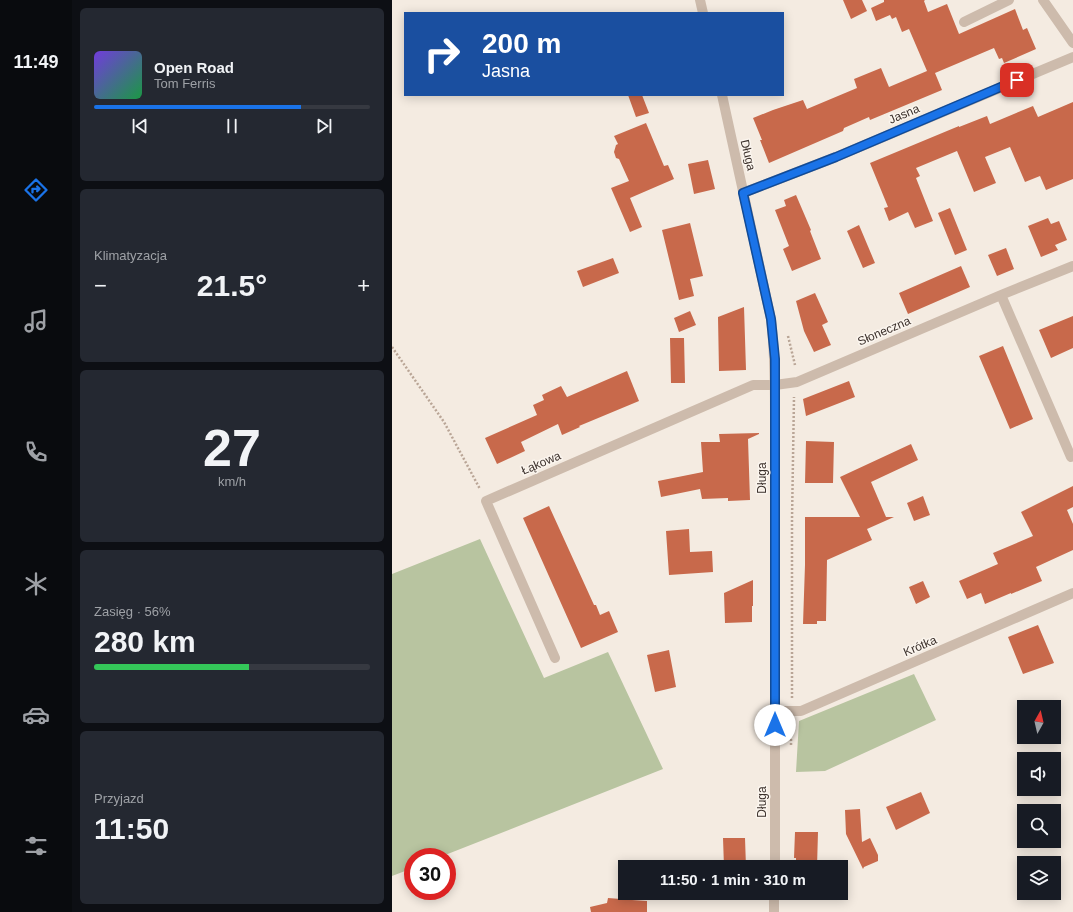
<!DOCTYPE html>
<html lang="pl">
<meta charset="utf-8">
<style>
body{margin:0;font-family:Helvetica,sans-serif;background:#242831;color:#f1f3f6;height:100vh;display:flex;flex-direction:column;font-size:15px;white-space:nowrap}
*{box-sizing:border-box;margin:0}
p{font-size:13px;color:#9ea1a6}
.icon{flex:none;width:22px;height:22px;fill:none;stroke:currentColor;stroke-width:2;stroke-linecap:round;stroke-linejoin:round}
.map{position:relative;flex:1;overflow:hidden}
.panel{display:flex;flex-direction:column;gap:8px;padding:8px;background:#0d0f14;width:320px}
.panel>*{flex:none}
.guide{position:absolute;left:12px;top:12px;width:380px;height:84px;border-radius:0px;box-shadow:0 2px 10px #0003;background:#1a4fa0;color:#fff;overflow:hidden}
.needle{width:26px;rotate:8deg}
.tools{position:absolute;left:625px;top:700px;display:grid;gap:8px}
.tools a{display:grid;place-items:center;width:44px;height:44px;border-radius:0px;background:#171b24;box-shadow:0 2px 10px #0003;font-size:20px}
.speed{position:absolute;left:12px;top:848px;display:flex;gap:8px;font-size:20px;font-weight:700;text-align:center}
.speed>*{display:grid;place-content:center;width:52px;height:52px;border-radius:50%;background:#171b24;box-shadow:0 2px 10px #0003;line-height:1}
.speed .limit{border:6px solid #d22;background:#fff;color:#111}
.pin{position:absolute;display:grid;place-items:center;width:34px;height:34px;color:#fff;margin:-17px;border-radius:8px;box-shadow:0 2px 6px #0006}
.me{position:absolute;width:44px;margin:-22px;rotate:0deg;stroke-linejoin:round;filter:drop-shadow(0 0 3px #0008)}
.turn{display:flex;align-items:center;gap:14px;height:84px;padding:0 12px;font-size:18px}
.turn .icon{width:52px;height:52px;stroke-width:2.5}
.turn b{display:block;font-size:28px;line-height:34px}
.big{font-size:30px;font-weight:700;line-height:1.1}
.panel .widget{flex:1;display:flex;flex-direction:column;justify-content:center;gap:6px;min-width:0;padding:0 14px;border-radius:6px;background:#242831}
.panel .dial{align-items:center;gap:0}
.dial b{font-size:52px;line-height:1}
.song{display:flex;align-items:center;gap:12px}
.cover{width:48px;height:48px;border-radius:6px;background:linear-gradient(135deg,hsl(260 70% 55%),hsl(140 70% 35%))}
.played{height:4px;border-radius:2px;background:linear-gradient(90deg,#1a73e8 75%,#363941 75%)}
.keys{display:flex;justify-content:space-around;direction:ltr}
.heat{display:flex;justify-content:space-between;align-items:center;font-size:22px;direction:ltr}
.charge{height:6px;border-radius:3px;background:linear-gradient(90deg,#34c759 56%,#363941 0)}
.trip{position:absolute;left:226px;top:860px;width:230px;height:40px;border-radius:0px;background:#171b24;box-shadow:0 2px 10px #0003;font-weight:700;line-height:40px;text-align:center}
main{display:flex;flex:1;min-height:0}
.tab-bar{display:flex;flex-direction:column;width:72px;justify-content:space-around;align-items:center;background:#090b0e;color:#9ea1a6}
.tab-bar .icon{width:28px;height:28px}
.tab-bar .active{color:#1a73e8}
.tab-bar b{font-size:18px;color:#f1f3f6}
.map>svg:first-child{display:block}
.green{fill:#b8c4a0}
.building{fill:#c8694b}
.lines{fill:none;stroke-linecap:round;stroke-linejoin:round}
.path{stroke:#b9a596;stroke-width:2.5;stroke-dasharray:2 2;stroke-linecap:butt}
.minor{stroke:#cdbbac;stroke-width:10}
.route-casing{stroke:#114b97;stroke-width:10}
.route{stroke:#1a73e8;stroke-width:7}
.labels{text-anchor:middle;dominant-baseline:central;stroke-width:3;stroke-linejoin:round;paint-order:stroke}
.street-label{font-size:12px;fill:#3b302b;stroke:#fbf5ee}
</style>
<main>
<nav class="tab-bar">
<b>11:49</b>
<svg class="icon active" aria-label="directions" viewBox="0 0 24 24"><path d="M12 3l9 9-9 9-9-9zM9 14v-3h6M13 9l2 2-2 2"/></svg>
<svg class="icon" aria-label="music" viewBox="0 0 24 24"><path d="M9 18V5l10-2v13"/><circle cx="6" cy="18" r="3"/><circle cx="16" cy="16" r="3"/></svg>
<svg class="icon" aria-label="phone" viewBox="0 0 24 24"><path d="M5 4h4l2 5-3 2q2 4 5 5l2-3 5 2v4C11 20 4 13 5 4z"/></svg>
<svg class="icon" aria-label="climate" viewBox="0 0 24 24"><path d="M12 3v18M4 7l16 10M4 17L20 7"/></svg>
<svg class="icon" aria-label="car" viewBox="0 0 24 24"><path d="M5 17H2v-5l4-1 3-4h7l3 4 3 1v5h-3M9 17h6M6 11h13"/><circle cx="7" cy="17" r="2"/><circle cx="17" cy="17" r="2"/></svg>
<svg class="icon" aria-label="filters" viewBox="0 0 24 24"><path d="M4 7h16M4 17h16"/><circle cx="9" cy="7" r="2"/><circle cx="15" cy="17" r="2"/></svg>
</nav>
<section class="panel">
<div class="widget">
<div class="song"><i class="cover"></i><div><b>Open Road</b><p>Tom Ferris</p></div></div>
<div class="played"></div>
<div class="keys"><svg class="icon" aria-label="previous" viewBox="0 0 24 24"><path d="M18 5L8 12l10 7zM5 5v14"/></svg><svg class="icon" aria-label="pause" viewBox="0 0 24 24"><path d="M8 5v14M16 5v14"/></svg><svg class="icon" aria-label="next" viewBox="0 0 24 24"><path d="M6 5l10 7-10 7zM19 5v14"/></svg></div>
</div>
<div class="widget"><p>Klimatyzacja</p>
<div class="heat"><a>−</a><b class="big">21.5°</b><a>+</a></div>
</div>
<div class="widget dial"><b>27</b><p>km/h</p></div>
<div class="widget"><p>Zasięg · 56%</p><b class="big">280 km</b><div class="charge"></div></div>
<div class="widget"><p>Przyjazd</p><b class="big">11:50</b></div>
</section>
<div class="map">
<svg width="681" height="912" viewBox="0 0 681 912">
<rect width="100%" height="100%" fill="#f4ebe1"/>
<!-- green -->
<path class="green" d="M88,539L152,678L216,652L271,769L48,857H21V868L0,876V574Z
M522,674L544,720L433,771L404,772L407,721Z"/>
<!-- building -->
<path class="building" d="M451,0H470L475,11L459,19Z
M492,0H533L532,1L536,12L555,4L567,34L623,9L631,30L635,28L644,49L612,63L610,58L607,59L602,48L543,73L550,90L478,120L477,117L452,128L451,131L377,163L368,140H370L361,118L381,110L411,100L415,109L465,88L462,79L489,68L497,87L535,71L517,29L510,32L504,17L500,19L498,15L484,21L479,8L492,2Z
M236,95H250L257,113L244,117Z
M681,102V179L654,190L648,176L633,182L618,147L593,157L604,183L582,192L565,151L524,168L528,176L524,178L541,221L523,228L516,212L497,221L492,208L496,207L478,163L567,126V127L595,116L598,124L641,106L646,117Z
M254,123L272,166L276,165L282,179L238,198L250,227L238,232L219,188L237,181L227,159L224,158L222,152L224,145L226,144L222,136Z
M316,160L323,189L302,194L296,164Z
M404,195L419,230L418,231L429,259L400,271L391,249L397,246L383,210L394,206L392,200Z
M558,208L575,250L563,255L546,213Z
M656,218L659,224L667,221L675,240L663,245L666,250L649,257L636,226Z
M298,223L311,276L298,279L302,296L287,300L270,230Z
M467,225L483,263L471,268L455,231Z
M614,248L622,269L605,276L596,255Z
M221,258L227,273L191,287L185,271Z
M569,266L578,287L516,314L507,293Z
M423,293L436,322L430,325L439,345L422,352L412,331L404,301Z
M352,307L354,370L327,371L326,317Z
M298,311L304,325L287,332L282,318Z
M681,316V348L659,358L647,330Z
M278,338H292L293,383H279Z
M611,346L641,419L618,429L587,356Z
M235,371L247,401L187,426L188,427L170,435L166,424L129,442L133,451L105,464L93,438L145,415L141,405L152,400L150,395L169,386L175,397Z
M457,381L463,397L414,416L411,399Z
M367,433V434L356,439L358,500L336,501V498L310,499L308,489L269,497L266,481L311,472L309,442H328L327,434Z
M414,441L442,442L441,483H413Z
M519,444L526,460L479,482L494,517H502L475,529L480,540L435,560L434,621H425V624H411L413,565V517H468L448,477Z
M681,486V507L675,510L681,524V550L644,567L650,581L619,594V593L593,604L589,593L575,599L567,581L606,564L601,553L641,536L629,512Z
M531,496L538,515L522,521L515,503Z
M157,506L202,605H204L208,615L217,611L226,632L189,648L131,518Z
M297,529L298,552L320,551L321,572L277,575L274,531Z
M361,580V606H360V622L333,623L332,593Z
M531,581L538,597L524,604L517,587Z
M646,625L662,663L631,674L616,637Z
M277,650L284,687L263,692L255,655Z
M529,792L538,813L504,830L494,807Z
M468,809L470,842L478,838L486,855V861L472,867L471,869L454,834L453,810Z
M403,832H426L425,867H404V858H402Z
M331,838H353L354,867H332Z
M239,896L240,900L255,901V912H199L198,907L215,903L216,898L229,899Z"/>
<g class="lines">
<!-- path -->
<path class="path" d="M396,336L403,365
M0,347L52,422L88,489
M400,698V520L402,397
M399,745V731"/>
<!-- minor -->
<path class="minor" d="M308,0L311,13
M651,0L681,43
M572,22L617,0
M330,95L379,319C383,351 383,382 383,413V867
M351,193L444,157L681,57
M609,295L679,457
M163,658L94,501L361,385H383L405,382L609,295L681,266
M383,711H409L681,593
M382,912V893"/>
</g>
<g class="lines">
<defs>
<path id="route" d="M383,725V359L379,319L351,193L444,157L625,80"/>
</defs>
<!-- route casing -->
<use href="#route" class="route-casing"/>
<!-- route -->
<use href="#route" class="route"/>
</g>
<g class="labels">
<!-- street labels -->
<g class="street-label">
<text transform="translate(512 114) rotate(-23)">Jasna</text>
<text transform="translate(356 155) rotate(77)">Długa</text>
<text transform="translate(492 331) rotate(-23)">Słoneczna</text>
<text transform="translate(149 463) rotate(-23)">Łąkowa</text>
<text transform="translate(370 478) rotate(-90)">Długa</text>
<text transform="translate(528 646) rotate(-23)">Krótka</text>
<text transform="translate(370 802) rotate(-90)">Długa</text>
</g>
</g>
</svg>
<div class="tools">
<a><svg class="needle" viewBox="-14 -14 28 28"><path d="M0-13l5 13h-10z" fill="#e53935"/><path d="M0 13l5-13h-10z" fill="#9ea1a6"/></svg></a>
<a><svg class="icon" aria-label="sound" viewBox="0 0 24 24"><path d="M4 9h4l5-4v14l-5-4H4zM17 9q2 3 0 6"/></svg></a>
<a><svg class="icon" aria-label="search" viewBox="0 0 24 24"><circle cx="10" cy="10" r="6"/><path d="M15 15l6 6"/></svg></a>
<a><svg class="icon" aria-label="layers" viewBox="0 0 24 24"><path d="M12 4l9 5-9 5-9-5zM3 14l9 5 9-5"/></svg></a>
</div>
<div class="speed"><div class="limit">30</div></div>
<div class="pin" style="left:625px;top:80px;background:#d93025"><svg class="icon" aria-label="arrive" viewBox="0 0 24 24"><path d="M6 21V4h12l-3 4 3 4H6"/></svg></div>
<svg class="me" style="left:383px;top:725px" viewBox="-20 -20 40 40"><circle r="19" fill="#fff"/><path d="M0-13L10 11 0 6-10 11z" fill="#1a73e8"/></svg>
<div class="trip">11:50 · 1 min · 310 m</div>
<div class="guide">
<div class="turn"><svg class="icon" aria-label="right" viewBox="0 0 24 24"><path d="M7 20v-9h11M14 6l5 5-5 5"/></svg><div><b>200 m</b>Jasna</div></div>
</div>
</div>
</main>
